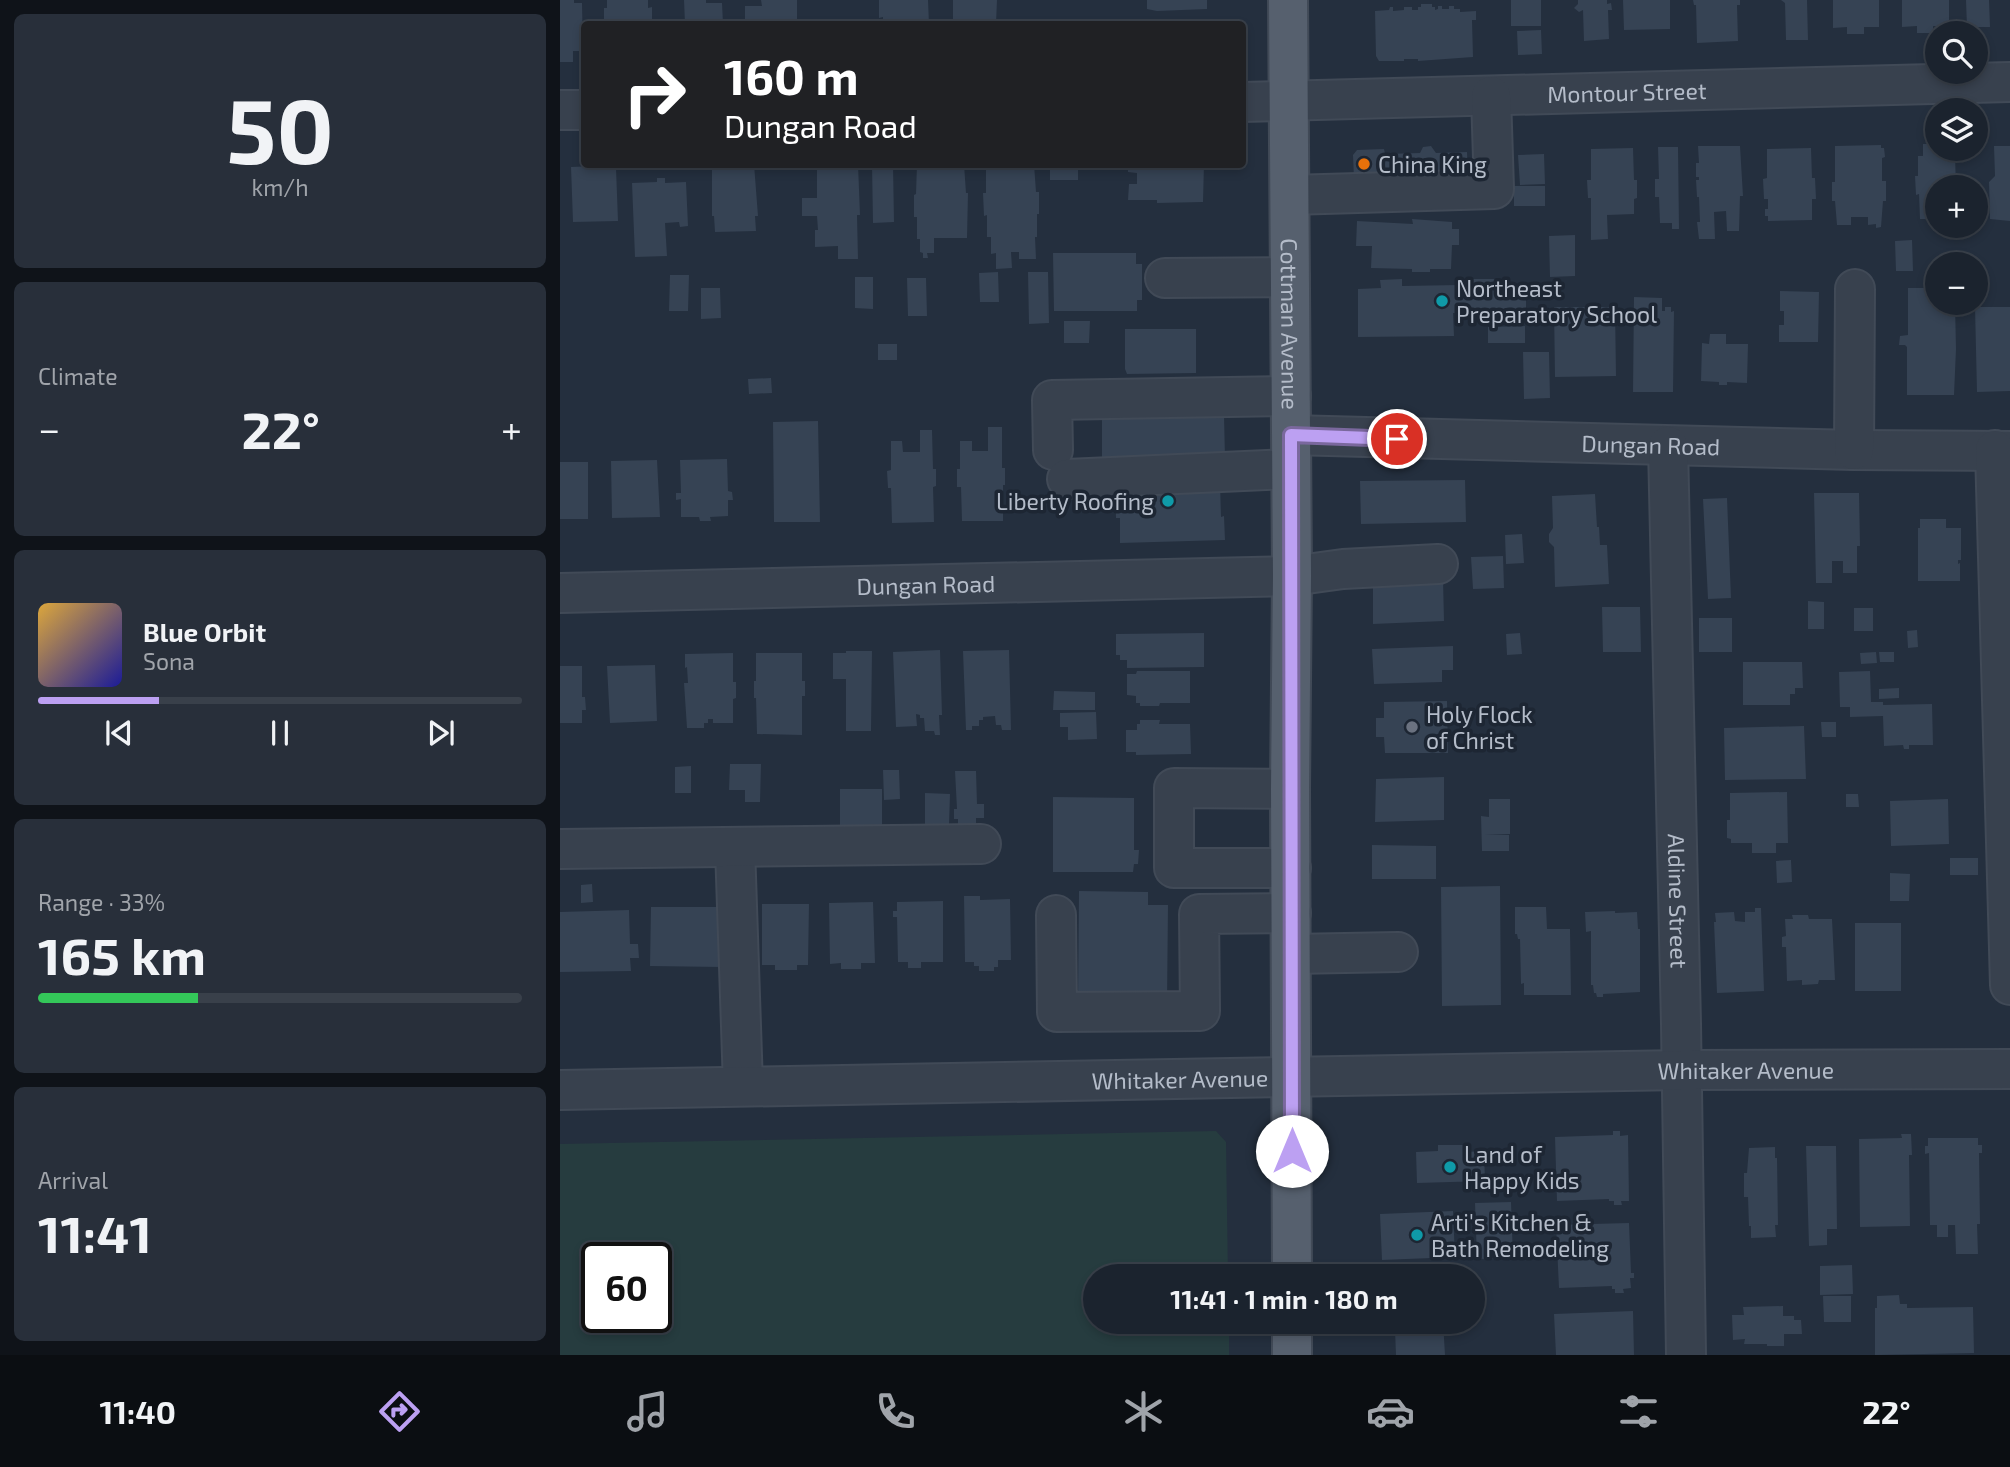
<!DOCTYPE html>
<meta charset="utf-8">
<style>
body{margin:0;font-family:"Exo 2",sans-serif;background:#282f3a;color:#f1f3f6;height:100vh;display:flex;flex-direction:column;font-size:26px;white-space:nowrap}
*{box-sizing:border-box;margin:0}
p{font-size:23px;color:#a0a4aa}
.icon{flex:none;width:38px;height:38px;fill:none;stroke:currentColor;stroke-width:2;stroke-linecap:round;stroke-linejoin:round}
.map{position:relative;flex:1;overflow:hidden}
.panel{display:flex;flex-direction:column;gap:14px;padding:14px;background:#0f1319;width:560px}
.panel>*{flex:none}
.banner{position:absolute;left:21px;top:21px;width:665px;height:147px;border-radius:7px;box-shadow:0 4px 10px #0003,0 0 0 2px #39404a;background:#202124;color:#fff;overflow:hidden}
.buttons{position:absolute;left:1365px;top:21px;display:grid;gap:14px}
.buttons a{display:grid;place-items:center;width:63px;height:63px;border-radius:50%;background:#1b232e;box-shadow:0 4px 10px #0003,0 0 0 2px #39404a;font-size:35px}
.speed{position:absolute;left:21px;top:1242px;display:flex;gap:14px;font-size:35px;font-weight:700;text-align:center}
.speed>*{display:grid;place-content:center;width:91px;height:91px;border-radius:50%;background:#1b232e;box-shadow:0 4px 10px #0003,0 0 0 2px #39404a;line-height:1}
.speed .limit{border:4px solid #111;border-radius:10px;background:#fff;color:#111}
.pin{position:absolute;display:grid;place-items:center;width:60px;height:60px;color:#fff;margin:-30px;border:4px solid #fff;border-radius:50%;box-shadow:0 2px 7px #0007}
.me{position:absolute;width:77px;margin:-38px;rotate:0deg;stroke-linejoin:round;filter:drop-shadow(0 0 5px #0008)}
.turn{display:flex;align-items:center;gap:24px;height:147px;padding:0 28px;font-size:32px}
.turn .icon{width:91px;height:91px;stroke-width:2.5}
.turn b{display:block;font-size:49px;line-height:60px}
.big{font-size:52px;font-weight:700;line-height:1.1}
.panel .tile{flex:1;display:flex;flex-direction:column;justify-content:center;gap:10px;min-width:0;padding:0 24px;border-radius:10px;background:#282f3a}
.panel .dial{align-items:center;gap:0}
.dial b{font-size:91px;line-height:1}
.song{display:flex;align-items:center;gap:21px}
.cover{width:84px;height:84px;border-radius:10px;background:linear-gradient(135deg,hsl(40 70% 55%),hsl(240 70% 35%))}
.played{height:7px;border-radius:4px;background:linear-gradient(90deg,#bca0f2 25%,#39404a 25%)}
.keys{display:flex;justify-content:space-around;direction:ltr}
.heat{display:flex;justify-content:space-between;align-items:center;font-size:38px;direction:ltr}
.charge{height:10px;border-radius:5px;background:linear-gradient(90deg,#34c759 33%,#39404a 0)}
.trip{position:absolute;left:523px;top:1264px;width:402px;height:70px;border-radius:35px;background:#1b232e;box-shadow:0 4px 10px #0003,0 0 0 2px #39404a;font-weight:700;line-height:70px;text-align:center}
.tabs{display:flex;height:112px;justify-content:space-around;align-items:center;background:#0b0e12;color:#a0a4aa}
.tabs .icon{width:49px;height:49px}
.tabs .selected{color:#bca0f2}
.tabs b{font-size:32px;color:#f1f3f6}
main{display:flex;flex:1;min-height:0}
.map>svg:first-child{display:block}
.green{fill:#263c3f;fill-rule:evenodd}
.building{fill:#364354}
.lines{fill:none;stroke-linecap:round;stroke-linejoin:round}
.minor-casing{stroke:#414a57;stroke-width:42}
.major-casing{stroke:#414a57;stroke-width:42}
.minor{stroke:#38414e;stroke-width:38}
.major{stroke:#56606e;stroke-width:38}
.route-casing{stroke:#7a689d;stroke-width:18}
.route{stroke:#bca0f2;stroke-width:12}
.food-dot{fill:#e8710a;stroke:#1d2633;stroke-width:2.5}
.culture-dot{fill:#0f9aa8;stroke:#1d2633;stroke-width:2.5}
.worship-dot{fill:#6b7280;stroke:#1d2633;stroke-width:2.5}
.labels{text-anchor:middle;dominant-baseline:central;stroke-width:7;stroke-linejoin:round;paint-order:stroke}
.street-label{font-size:23px;fill:#b4bcc9;stroke:#1d2633}
.poi-label{font-size:23px;fill:#b4bcc9;stroke:#1d2633;text-anchor:start}
</style>
<main>
<section class="panel">
<div class="tile dial"><b>50</b><p>km/h</p></div>
<div class="tile"><p>Climate</p>
<div class="heat"><a>−</a><b class="big">22°</b><a>+</a></div>
</div>
<div class="tile">
<div class="song"><i class="cover"></i><div><b>Blue Orbit</b><p>Sona</p></div></div>
<div class="played"></div>
<div class="keys"><svg class="icon" aria-label="previous" viewBox="0 0 24 24"><path d="M18 5L8 12l10 7zM5 5v14"/></svg><svg class="icon" aria-label="pause" viewBox="0 0 24 24"><path d="M8 5v14M16 5v14"/></svg><svg class="icon" aria-label="next" viewBox="0 0 24 24"><path d="M6 5l10 7-10 7zM19 5v14"/></svg></div>
</div>
<div class="tile"><p>Range · 33%</p><b class="big">165 km</b><div class="charge"></div></div>
<div class="tile"><p>Arrival</p><b class="big">11:41</b></div>
</section>
<div class="map">
<svg width="1450" height="1355" viewBox="0 0 1450 1355">
<rect width="100%" height="100%" fill="#242f3e"/>
<!-- green -->
<path class="green" d="M656,1131L666,1142L668,1276H536V1321H669V1355H0V1144ZM37,1258H96V1318H37Z"/>
<!-- building -->
<path class="building" d="M0,0H14V3H22L23,51H13V62H0Z
M47,0H88V8L92,7V24H44V8H47Z
M124,0H146V3H162L163,24H125Z
M201,0H237V24H185V6H202Z
M319,0H368L369,24H323V17L319,18Z
M393,0H437L436,24H393Z
M587,0H647V9L597,11L587,9Z
M951,0H981V26H951Z
M1018,0H1047V4L1051,3L1052,10H1048L1049,39L1024,41L1023,10L1019,12L1014,8L1018,4Z
M1063,0H1110V29L1064,30Z
M1133,0H1180V5H1177L1178,41L1137,43L1136,5H1134Z
M1221,0H1247L1248,40H1226L1225,3Z
M1273,0H1319V27H1304V34H1287V27L1273,28Z
M1342,0H1389V26H1373V33H1357V26L1342,27Z
M1406,0H1429L1430,27H1407Z
M861,4H872V7H875V10L878,9V6H882V9H889V6H894V9H900V12L916,11V20H912L913,57L858,61V59H844V61H819L816,56L815,11L829,10L830,7H833V11L844,10V7H852V10H858V7H861Z
M648,20V24H564V22Z
M981,30L982,54L958,55L957,31Z
M1363,144H1377V149H1390V156L1395,155L1396,187H1377V223H1372V219H1360L1359,194L1356,195L1355,176H1358V156H1363Z
M1321,145V148H1324L1325,157L1322,158V181H1326V201H1323L1321,227L1316,228V224L1308,225V217H1291V225H1277L1275,201H1272V182H1275V146Z
M871,146L876,153L907,152L908,176L794,179L793,155L797,150L824,149L825,154L860,153L863,147Z
M1138,146H1180L1183,196H1180L1179,231H1167L1166,211L1154,212L1155,239H1139L1137,222H1140L1139,197H1137L1136,180H1139V177H1136V163H1139Z
M1434,146H1450V221L1430,219L1429,182L1435,176Z
M1098,147H1118L1119,229H1112V223H1100L1099,197H1095V179H1099Z
M1073,148L1074,180H1077V198L1074,199V214L1047,215L1048,239L1031,240V198H1028L1027,180H1031V149Z
M1251,148L1252,178H1255L1256,199H1252V220L1208,221V216H1205V209H1208V199H1204L1203,179L1207,178V149Z
M984,154L985,184L960,185L958,155Z
M152,164H194L198,216H195L196,231L155,232L154,216H152Z
M257,164H298L300,215H297L298,259H278V246L255,247V230H258L257,216H242V198H257Z
M312,164H333L334,222L313,223Z
M357,164H404L406,193H408L407,238H374V253H367L368,258H363V253L360,252V239H357V217H354V195L356,194Z
M427,164H474L476,192H479V214H477V237H475L476,259H459V252H451L452,268L436,269V253L431,254V237H427V215L424,216L423,193H426V170H427Z
M490,164H518V180H490Z
M568,164H644L643,202L597,203V200H568L569,184H577V173L568,172Z
M34,166H48V168H56L58,221L13,222L11,167Z
M97,178H105V183L126,182L128,226L120,227L119,222L105,223L107,256L75,257L72,183L97,182Z
M954,186H985V206H954Z
M852,219L892,222V229H899V245H892L891,269H870V272H852V269L811,268L812,246H796L797,221L853,224Z
M1015,235V276L990,277L989,236Z
M1352,240L1353,271H1336L1335,241Z
M493,253H576V264H582V300H577V311H494Z
M438,272L439,302H420L419,273Z
M468,272H488L489,323L469,324Z
M110,275H129L128,311H109Z
M295,277H313V309L295,308Z
M347,278H366L367,316H348Z
M842,279V286L899,285V287H906V279H940V287L966,286V313H893L894,336L798,337V289L821,288L820,280Z
M141,288H160L161,318L141,319Z
M1348,288H1377V303H1395L1396,349L1394,395H1347V347L1345,345H1339L1340,336L1348,335Z
M1220,291L1259,292L1258,342H1219V325H1224V311H1220Z
M1074,297L1102,298V311H1105V307H1111V312L1114,311L1113,392H1073Z
M994,307H1055L1056,376L995,377Z
M1415,307H1450V391L1417,392Z
M504,321H530L529,343H504Z
M965,326V343H928V327Z
M565,329H636V373L567,374L565,369Z
M1150,334H1166V344H1188L1187,383L1167,382V385H1159V382L1141,381L1142,343L1149,344Z
M318,344H337V360H318Z
M963,352H989L990,398L964,399Z
M211,378L212,393L189,394L188,379Z
M664,415L665,458L542,459V416Z
M258,421L260,522H214L213,422Z
M428,427H442V468H445V485H443V521H402L401,487H397V469H400V441H412V451H428Z
M360,430H372L373,469H376V486L373,487L374,522L332,523L331,488H328L327,471L331,470V441H342L343,452H360Z
M167,459L168,491L172,492L173,500H168V516L150,517L151,521H140L139,517H121V499L116,500V493H121L120,460Z
M97,460L100,517L52,518L51,461Z
M0,462H28V519H0Z
M905,480L906,522L801,524L800,481Z
M660,483L661,517L664,516L665,540L560,543V518H556L555,484Z
M1254,493H1299L1300,546H1297V573H1283V561H1272V583H1256Z
M1035,494L1037,527H1039L1040,545H1047L1049,584L995,587L994,547L989,542V534L993,528L992,496Z
M1167,498L1171,598L1148,599L1143,499Z
M1360,519H1386V528H1401V560H1398V564L1400,563V581H1358V528H1360Z
M962,534L964,563L946,564L945,535Z
M943,556L944,588L913,589L911,557Z
M883,579L884,621L813,624V580Z
M1248,601L1264,602V629H1248Z
M1042,607H1080L1081,652H1043Z
M1294,608H1313V631H1294Z
M1139,618H1172V652H1139Z
M1357,630L1358,647L1348,648L1347,631Z
M644,633V667L567,668V660H560V655H556V634Z
M960,633L962,654L947,655L946,634Z
M893,646V670H882V682L814,684L812,649Z
M380,650L382,715H379L380,735H375L374,731H365L364,718H360V715L356,714L357,726L336,727L333,652Z
M449,650L451,730H442L441,725H436L435,716L423,717V720H419V726H412V730H406L403,651Z
M286,651H312L311,731H286V679H273V653H286Z
M1316,652L1317,663L1301,664L1300,653Z
M1319,652H1334V662H1320Z
M173,653V682H176V698L173,699V723H153V719H148V723H144V728H127L124,683H128L127,667L125,668V654Z
M196,653H242V681H245V696H242V735L197,734L196,698H194V681H196Z
M1183,662H1242L1243,688H1235V694H1230V705H1183Z
M95,665L97,721L50,723L47,666Z
M0,666H22V697H25L26,710H22V723H0Z
M577,671H630V703H600L599,706H580V703H576V696L567,695V674H576Z
M1310,671L1311,702H1323V705L1372,704L1373,745H1349V749H1344L1343,745L1324,746L1323,716L1290,717V707H1280L1279,672Z
M1339,688V698L1319,699V689Z
M494,691L535,692V710H493Z
M887,701L888,753H825L824,737H816V718H824V702Z
M536,712L537,739L508,740V727H500V713Z
M580,720H600L599,724H630L631,754L576,755V752H566V730H577V724H580Z
M1261,722H1276V737H1262Z
M1244,726L1246,779L1165,780L1164,728Z
M170,764H201L200,802H185V790H169Z
M131,766V793H115V767Z
M323,770H339L340,799L324,800Z
M395,771H416L417,804H424V818H416V827H398V819H394V809H397Z
M884,777V820L815,822L816,779Z
M280,789H322V826H280Z
M1227,792L1228,843H1216V853H1192V843H1171V839L1167,838V820H1170V793Z
M365,793L390,794L389,825L365,824Z
M1286,794H1298L1299,807H1286Z
M493,797L574,798V850H579L578,864H574L573,872H493Z
M929,799H950V834H925L949,835V851H922L921,816L929,817Z
M1388,799L1389,844L1331,846L1330,801Z
M812,845L876,846V879H812Z
M1390,858H1418V875H1390Z
M1231,860L1232,882L1217,883L1216,861Z
M1330,873L1350,874L1349,901H1330Z
M32,884L33,902L21,903V885Z
M940,886L941,1005L882,1006L881,887Z
M519,891L588,892V905H608L607,1003H518Z
M404,896H420V900L450,899L451,960H438V967H434V971H419V966H414V962H405Z
M383,901V962H361V968H348V962H338L337,917H333V911H337V902Z
M313,902L315,963H301V969H281V963L270,964L269,903Z
M202,904H249L248,965H237V970H215V965H202Z
M91,907H161V967L90,966Z
M955,907H986L987,929H1010L1011,995H964V983L961,984L960,939H958L957,934H955Z
M1195,908H1201L1204,991L1157,993L1154,922H1156L1155,913L1174,912L1175,921L1185,922V912H1195Z
M69,910L70,944H78L79,958H70L71,971L0,972V912Z
M1055,911V913L1077,912L1078,929H1080V992L1043,994V997H1037L1036,993H1034L1033,985H1031V931L1026,932L1025,912Z
M1232,915H1248L1249,919H1272L1275,980H1259L1258,984L1242,985V980L1227,981L1226,947H1222V937L1226,936L1225,919H1233Z
M1295,923H1341V991H1295Z
M1053,1131H1060V1136L1068,1135L1069,1201H1061L1062,1205H1054V1201H1049V1199L997,1201L995,1137L1053,1135Z
M1341,1134H1351L1352,1155H1349L1350,1226L1300,1227L1299,1139L1342,1138Z
M1368,1138H1418V1145H1422V1153H1419L1420,1224H1417L1418,1254H1396L1395,1225H1388V1237H1377V1225H1370L1369,1153L1365,1154V1146H1368Z
M878,1145H904V1152L924,1151L925,1181L857,1183L856,1152L878,1151Z
M1246,1146H1276L1277,1229H1267V1245L1249,1246Z
M1215,1147V1158H1217L1218,1225H1215L1216,1237L1191,1238V1226H1189L1188,1197H1184V1173H1187L1189,1148Z
M951,1202L953,1258L917,1259L915,1203Z
M893,1211L895,1257L822,1260L820,1214Z
M1069,1223L1071,1273H1074V1278H1070L1071,1288L1063,1289L1064,1293H1055V1289H1052V1286L999,1288L996,1225Z
M1292,1265L1293,1294L1260,1295V1266Z
M1339,1295L1340,1304H1347V1308L1413,1307L1414,1353L1315,1355V1308H1317V1296Z
M1263,1296H1291V1322H1264Z
M1223,1306V1316H1234V1320H1241L1242,1334H1224V1346H1207V1344H1184L1185,1339L1173,1340L1172,1315H1184L1183,1307Z
M1073,1311L1074,1355H996L994,1314Z
M856,1321H883L885,1355H836L835,1330L857,1329Z"/>
<g class="lines">
<defs>
<g id="minor">
<path id="s1" d="M682,102L1450,82"/>
<path d="M0,110H24"/>
<path d="M730,195L934,189L931,96"/>
<path d="M605,278L730,277"/>
<path id="s2" d="M731,435L1294,450L1450,451"/>
<path id="s3" d="M1108,446L1121,1024L1126,1355"/>
<path d="M493,450L492,400L731,396"/>
<path d="M1294,450L1295,289"/>
<path d="M1435,450L1450,985"/>
<path d="M507,479L731,469"/>
<path id="s4" d="M0,593L732,576L783,569L878,564"/>
<path d="M730,789L614,788V868H731"/>
<path d="M175,847L183,1086"/>
<path d="M0,849L421,844"/>
<path d="M496,915L497,1012L640,1011L639,914L731,913"/>
<path d="M732,954L838,952"/>
<path id="s5" d="M0,1090L1122,1070L1450,1069"/>
</g>
<g id="major">
<path id="s6" d="M728,0L732,576L730,789L732,1276"/>
<path d="M732,1355V1321"/>
</g>
</defs>
<!-- minor casing -->
<use href="#minor" class="minor-casing"/>
<!-- major casing -->
<use href="#major" class="major-casing"/>
<!-- minor -->
<use href="#minor" class="minor"/>
<!-- major -->
<use href="#major" class="major"/>
</g>
<g class="lines">
<defs>
<path id="route" d="M732,1151L731,435L837,439"/>
</defs>
<!-- route casing -->
<use href="#route" class="route-casing"/>
<!-- route -->
<use href="#route" class="route"/>
</g>
<!-- markers -->
<circle class="food-dot" cx="804" cy="164" r="7"/>
<g class="culture-dot">
<circle cx="882" cy="301" r="7"/>
<circle cx="608" cy="501" r="7"/>
<circle cx="890" cy="1167" r="7"/>
<circle cx="857" cy="1235" r="7"/>
</g>
<circle class="worship-dot" cx="852" cy="727" r="7"/>
<g class="labels">
<!-- street labels -->
<g class="street-label">
<text stroke="none"><textPath href="#s1" startOffset="385">Montour Street</textPath></text>
<text stroke="none"><textPath href="#s6" startOffset="324">Cottman Avenue</textPath></text>
<text stroke="none"><textPath href="#s2" startOffset="360">Dungan Road</textPath></text>
<text stroke="none"><textPath href="#s4" startOffset="366">Dungan Road</textPath></text>
<text stroke="none"><textPath href="#s3" startOffset="455">Aldine Street</textPath></text>
<text stroke="none"><textPath href="#s5" startOffset="1186">Whitaker Avenue</textPath></text>
<text stroke="none"><textPath href="#s5" startOffset="620">Whitaker Avenue</textPath></text>
</g>
<!-- poi labels -->
<g class="poi-label">
<text x="818" y="164">China King</text>
<text x="896" y="288">Northeast<tspan x="896" dy="26">Preparatory School</tspan></text>
<text x="594" y="501" text-anchor="end">Liberty Roofing</text>
<text x="866" y="714">Holy Flock<tspan x="866" dy="26">of Christ</tspan></text>
<text x="904" y="1154">Land of<tspan x="904" dy="26">Happy Kids</tspan></text>
<text x="871" y="1222">Arti's Kitchen &amp;<tspan x="871" dy="26">Bath Remodeling</tspan></text>
</g>
</g>
</svg>
<div class="buttons">
<a><svg class="icon" aria-label="search" viewBox="0 0 24 24"><circle cx="10" cy="10" r="6"/><path d="M15 15l6 6"/></svg></a>
<a><svg class="icon" aria-label="layers" viewBox="0 0 24 24"><path d="M12 4l9 5-9 5-9-5zM3 14l9 5 9-5"/></svg></a>
<a>+</a>
<a>−</a>
</div>
<div class="speed"><div class="limit">60</div></div>
<div class="pin" style="left:837px;top:439px;background:#d93025"><svg class="icon" aria-label="arrive" viewBox="0 0 24 24"><path d="M6 21V4h12l-3 4 3 4H6"/></svg></div>
<svg class="me" style="left:732px;top:1151px" viewBox="-20 -20 40 40"><circle r="19" fill="#fff"/><path d="M0-13L10 11 0 6-10 11z" fill="#bca0f2"/></svg>
<div class="trip">11:41 · 1 min · 180 m</div>
<div class="banner">
<div class="turn"><svg class="icon" aria-label="right" viewBox="0 0 24 24"><path d="M7 20v-9h11M14 6l5 5-5 5"/></svg><div><b>160 m</b>Dungan Road</div></div>
</div>
</div>
</main>
<nav class="tabs">
<b>11:40</b>
<svg class="icon selected" aria-label="directions" viewBox="0 0 24 24"><path d="M12 3l9 9-9 9-9-9zM9 14v-3h6M13 9l2 2-2 2"/></svg>
<svg class="icon" aria-label="music" viewBox="0 0 24 24"><path d="M9 18V5l10-2v13"/><circle cx="6" cy="18" r="3"/><circle cx="16" cy="16" r="3"/></svg>
<svg class="icon" aria-label="phone" viewBox="0 0 24 24"><path d="M5 4h4l2 5-3 2q2 4 5 5l2-3 5 2v4C11 20 4 13 5 4z"/></svg>
<svg class="icon" aria-label="climate" viewBox="0 0 24 24"><path d="M12 3v18M4 7l16 10M4 17L20 7"/></svg>
<svg class="icon" aria-label="car" viewBox="0 0 24 24"><path d="M5 17H2v-5l4-1 3-4h7l3 4 3 1v5h-3M9 17h6M6 11h13"/><circle cx="7" cy="17" r="2"/><circle cx="17" cy="17" r="2"/></svg>
<svg class="icon" aria-label="filters" viewBox="0 0 24 24"><path d="M4 7h16M4 17h16"/><circle cx="9" cy="7" r="2"/><circle cx="15" cy="17" r="2"/></svg>
<b>22°</b>
</nav>
